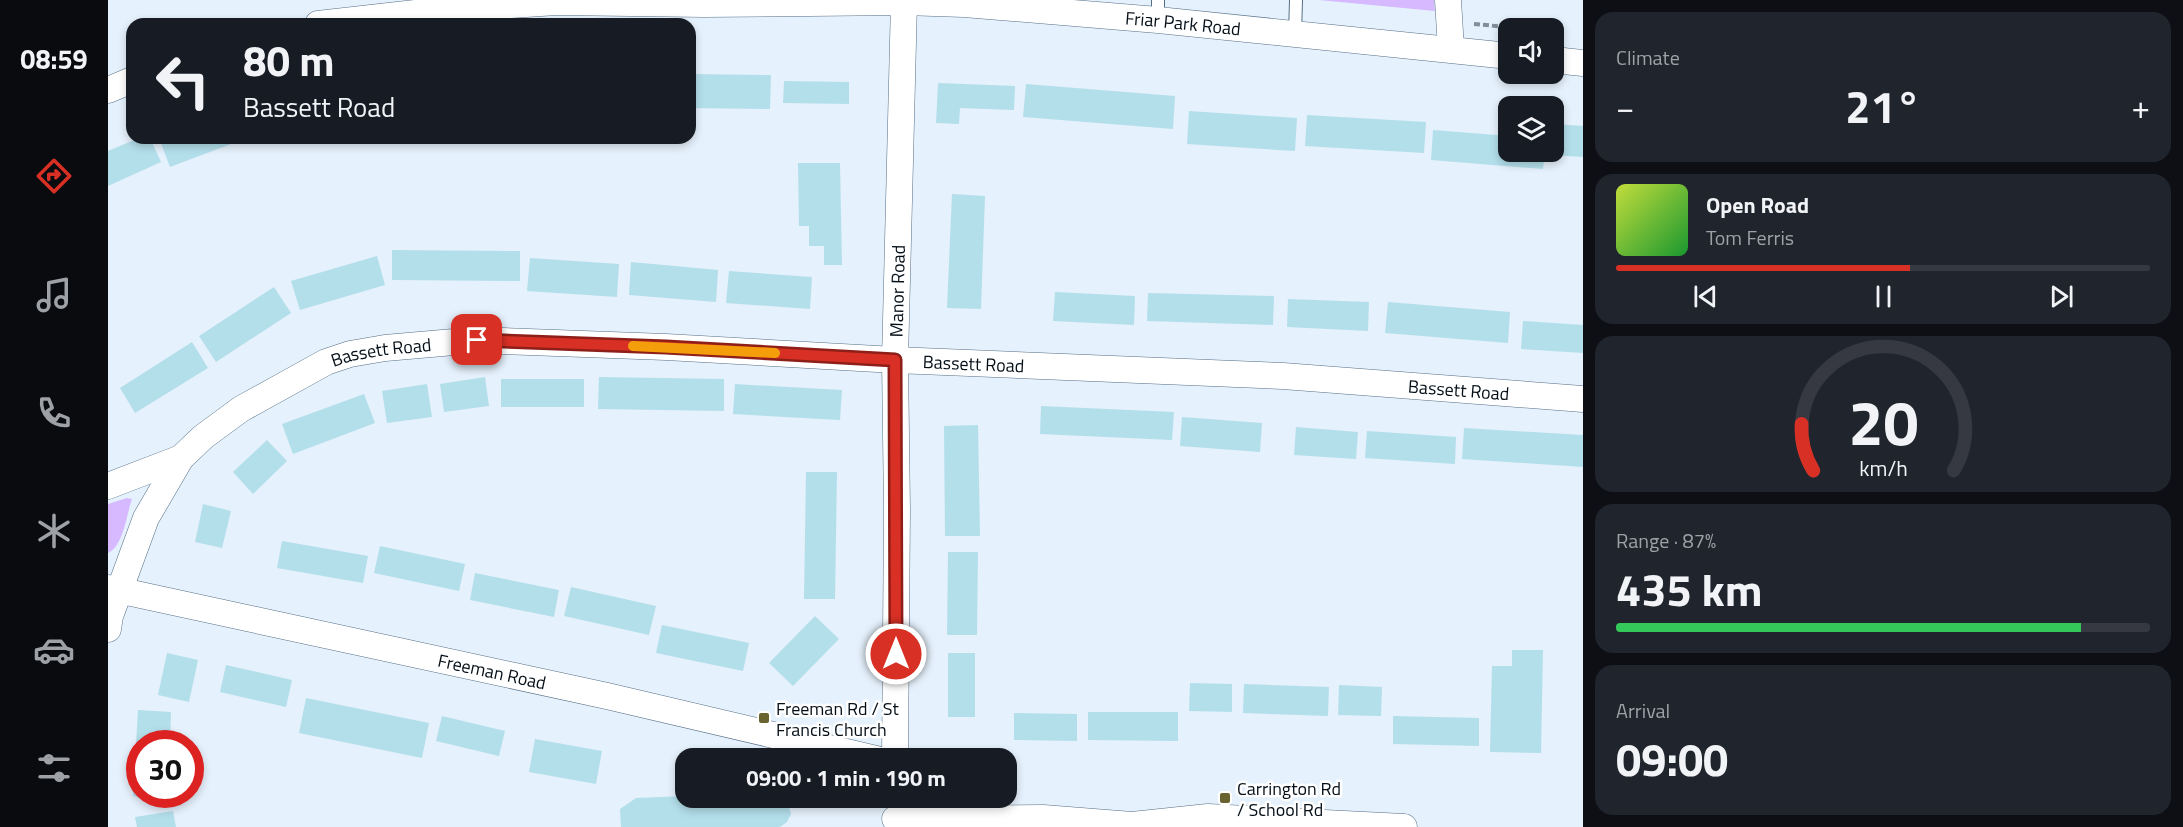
<!DOCTYPE html>
<meta charset="utf-8">
<style>
body{margin:0;font-family:"Titillium Web",sans-serif;background:#20242c;color:#f1f3f6;height:100vh;display:flex;flex-direction:column;font-size:22px;white-space:nowrap}
*{box-sizing:border-box;margin:0}
p{font-size:20px;color:#9ea1a6}
.icon{flex:none;width:33px;height:33px;fill:none;stroke:currentColor;stroke-width:2;stroke-linecap:round;stroke-linejoin:round}
.map{position:relative;flex:1;overflow:hidden}
.panel{display:flex;flex-direction:column;gap:12px;padding:12px;background:#0d0f14;width:600px}
.panel>*{flex:none}
.banner{position:absolute;left:18px;top:18px;width:570px;height:126px;border-radius:18px;box-shadow:0 3px 9px #0003;background:#171b24;color:#f1f3f6;overflow:hidden}
.tools{position:absolute;left:1390px;top:18px;display:grid;gap:12px}
.tools a{display:grid;place-items:center;width:66px;height:66px;border-radius:12px;background:#171b24;box-shadow:0 3px 9px #0003;font-size:30px}
.speed{position:absolute;left:18px;top:730px;display:flex;gap:12px;font-size:30px;font-weight:700;text-align:center}
.speed>*{display:grid;place-content:center;width:78px;height:78px;border-radius:50%;background:#171b24;box-shadow:0 3px 9px #0003;line-height:1}
.speed .limit{border:9px solid #d22;background:#fff;color:#111}
.pin{position:absolute;display:grid;place-items:center;width:51px;height:51px;color:#fff;margin:-26px;border-radius:12px;box-shadow:0 3px 9px #0006}
.me{position:absolute;width:66px;margin:-33px;rotate:0deg;stroke-linejoin:round;filter:drop-shadow(0 0 4px #0008)}
.turn{display:flex;align-items:center;gap:21px;height:126px;padding:0 18px;font-size:27px}
.turn .icon{width:78px;height:78px;stroke-width:2.5}
.turn b{display:block;font-size:42px;line-height:51px}
.big{font-size:45px;font-weight:700;line-height:1.1}
.panel .widget{flex:1;display:flex;flex-direction:column;justify-content:center;gap:9px;min-width:0;padding:0 21px;border-radius:18px;background:#20242c}
.panel .dial{align-items:center;gap:0}
.dial svg{height:156px;overflow:visible;fill:none;stroke:#363941;stroke-width:7;stroke-linecap:round;text-anchor:middle}
.dial text{fill:#f1f3f6;stroke:none}
.song{display:flex;align-items:center;gap:18px}
.cover{width:72px;height:72px;border-radius:9px;background:linear-gradient(135deg,hsl(70 70% 55%),hsl(130 70% 35%))}
.played{height:6px;border-radius:3px;background:linear-gradient(90deg,#d93025 55%,#363941 55%)}
.keys{display:flex;justify-content:space-around;direction:ltr}
.heat{display:flex;justify-content:space-between;align-items:center;font-size:33px;direction:ltr}
.charge{height:9px;border-radius:4px;background:linear-gradient(90deg,#34c759 87%,#363941 0)}
.trip{position:absolute;left:567px;top:748px;width:342px;height:60px;border-radius:18px;background:#171b24;box-shadow:0 3px 9px #0003;font-weight:700;line-height:60px;text-align:center}
main{display:flex;flex:1;min-height:0}
.tab-bar{display:flex;flex-direction:column;width:108px;justify-content:space-around;align-items:center;background:#090b0e;color:#9ea1a6}
.tab-bar .icon{width:42px;height:42px}
.tab-bar .selected{color:#d93025}
.tab-bar b{font-size:27px;color:#f1f3f6}
.map>svg:first-child{display:block}
.green{fill:#d6b9ff}
.building{fill:#b3dfeb}
.lines{fill:none;stroke-linecap:round;stroke-linejoin:round}
.service-casing{stroke:#556f87;stroke-width:14}
.minor-casing{stroke:#556f87;stroke-width:27}
.path{stroke:#838e98;stroke-width:4;stroke-dasharray:6 3;stroke-linecap:butt}
.service{stroke:#fff;stroke-width:12}
.minor{stroke:#fff;stroke-width:26}
.route-casing{stroke:#8d1f18;stroke-width:15}
.route{stroke:#d93025;stroke-width:10}
.slow{stroke:#f59e0b;stroke-width:10}
.poi-dot{fill:#696330;stroke:#fff;stroke-width:2}
.labels{text-anchor:middle;dominant-baseline:central;stroke-width:5;stroke-linejoin:round;paint-order:stroke}
.street-label{font-size:18px;fill:#050f18;stroke:#fff}
.poi-label{font-size:18px;fill:#050f18;stroke:#fff;text-anchor:start}
</style>
<main>
<nav class="tab-bar">
<b>08:59</b>
<svg class="icon selected" aria-label="directions" viewBox="0 0 24 24"><path d="M12 3l9 9-9 9-9-9zM9 14v-3h6M13 9l2 2-2 2"/></svg>
<svg class="icon" aria-label="music" viewBox="0 0 24 24"><path d="M9 18V5l10-2v13"/><circle cx="6" cy="18" r="3"/><circle cx="16" cy="16" r="3"/></svg>
<svg class="icon" aria-label="phone" viewBox="0 0 24 24"><path d="M5 4h4l2 5-3 2q2 4 5 5l2-3 5 2v4C11 20 4 13 5 4z"/></svg>
<svg class="icon" aria-label="climate" viewBox="0 0 24 24"><path d="M12 3v18M4 7l16 10M4 17L20 7"/></svg>
<svg class="icon" aria-label="car" viewBox="0 0 24 24"><path d="M5 17H2v-5l4-1 3-4h7l3 4 3 1v5h-3M9 17h6M6 11h13"/><circle cx="7" cy="17" r="2"/><circle cx="17" cy="17" r="2"/></svg>
<svg class="icon" aria-label="filters" viewBox="0 0 24 24"><path d="M4 7h16M4 17h16"/><circle cx="9" cy="7" r="2"/><circle cx="15" cy="17" r="2"/></svg>
</nav>
<div class="map">
<svg width="1475" height="827" viewBox="0 0 1475 827">
<rect width="100%" height="100%" fill="#e5f1fc"/>
<!-- green -->
<path class="green" d="M1211,0H1326L1327,11Z
M19,498L24,499L23,502C18,518 15,546 0,553V504Z"/>
<!-- building -->
<path class="building" d="M582,74L663,75L662,109L582,108Z
M676,81L741,82V104L675,103Z
M830,83L907,86L906,110L852,108L851,124L828,123Z
M918,84L1067,96L1065,129L915,117Z
M1081,111L1189,118L1187,151L1079,144Z
M1199,115L1318,122L1316,153L1197,146Z
M1446,124L1475,126V157L1441,155V152H1446Z
M1325,130L1401,136V152H1437L1435,169L1323,160Z
M31,138H42L53,162L0,186V151Z
M51,138H139L62,167Z
M690,163H732L734,265H716V246H701V226H691Z
M844,194L877,196L873,309L839,308Z
M284,250L412,251V281L284,280Z
M269,256L277,285L192,310L183,281Z
M422,258L511,264L509,297L419,291Z
M523,262L610,270L608,302L521,295Z
M621,271L704,277L702,309L618,303Z
M166,287L183,313L108,362L91,336Z
M947,292L1027,296L1026,325L945,321Z
M1040,293L1166,296L1165,325L1039,321Z
M1180,299L1261,302L1260,331L1179,327Z
M1280,302L1402,312L1400,343L1277,333Z
M1415,321L1475,325V353L1413,349Z
M84,342L100,368L27,413L12,388Z
M377,377L381,406L336,412L332,384Z
M491,377L616,379V411L490,409Z
M393,379H476V407H393Z
M319,384L324,417L279,423L274,391Z
M627,384L734,390L732,420L625,414Z
M256,394L267,423L185,454L174,424Z
M933,406L1066,412L1064,440L932,434Z
M1074,417L1154,423L1152,452L1072,446Z
M870,425L872,536H837L836,426Z
M1188,427L1250,432L1248,459L1186,455Z
M1356,428L1475,435V467L1354,459Z
M1259,431L1348,437L1347,464L1257,458Z
M159,440L179,461L145,494L125,472Z
M698,472H729L727,599H696Z
M95,504L123,511L114,548L87,542Z
M174,541L260,556L255,583L169,568Z
M272,546L357,564L351,591L266,573Z
M840,552H870L869,635H839Z
M367,573L451,590L446,617L362,600Z
M463,587L548,606L541,635L456,616Z
M707,616L731,639L685,686L661,663Z
M554,625L641,643L635,671L548,653Z
M1404,650H1435L1433,753L1382,752L1384,666H1404Z
M59,653L90,660L81,702L50,695Z
M840,653H867V717H840Z
M118,665L184,680L178,707L112,692Z
M1082,683L1124,684V712L1081,711Z
M1136,684L1221,687L1220,716L1135,713Z
M1231,685L1274,687L1273,716L1230,715Z
M198,698L321,723L314,758L191,733Z
M30,710L63,712L62,744H32V797L25,796Z
M980,712H1070V741L980,740Z
M906,713L969,714V741L906,740Z
M334,716L397,731L391,756L328,741Z
M1285,716L1371,718V746L1285,744Z
M427,739L494,751L488,784L421,772Z
M578,796V798H669V802H675L681,807L683,814L679,822L672,827H513L512,809L528,798Z
M65,811L68,827H29L27,817Z"/>
<g class="lines">
<defs>
<path id="service" d="M1050,20V0
M1187,34L1188,0"/>
<g id="minor">
<path d="M1340,0L1343,49"/>
<path id="s1" d="M210,24L342,9L448,2L596,4L796,2L856,4L1050,20L1401,56"/>
<path d="M1446,60L1475,63"/>
<path d="M0,90L24,80"/>
<path d="M0,486L73,458"/>
<path id="s2" d="M0,588L499,696L768,759"/>
<path id="s3" d="M0,629L2,616L38,518L73,458L95,437L133,409L218,362L242,354L277,348L369,340L558,347L787,360L1175,376L1475,399"/>
<path id="s4" d="M787,759L789,510L787,360L796,2"/>
<path d="M787,819L935,818L1024,825L1100,817L1296,827"/>
</g>
</defs>
<!-- service casing -->
<use href="#service" class="service-casing"/>
<!-- minor casing -->
<use href="#minor" class="minor-casing"/>
<!-- path -->
<path class="path" d="M1366,24L1410,28"/>
<!-- service -->
<use href="#service" class="service"/>
<!-- minor -->
<use href="#minor" class="minor"/>
</g>
<g class="lines">
<defs>
<path id="route" d="M369,340L558,347L787,360L788,654"/>
</defs>
<!-- route casing -->
<use href="#route" class="route-casing"/>
<!-- route -->
<use href="#route" class="route"/>
<!-- slow -->
<path class="slow" d="M525,346L667,353"/>
</g>
<!-- markers -->
<g class="poi-dot">
<rect x="650" y="712" width="12" height="12" rx="3"/>
<rect x="1111" y="792" width="12" height="12" rx="3"/>
</g>
<g class="labels">
<!-- street labels -->
<g class="street-label">
<text stroke="none"><textPath href="#s1" startOffset="867">Friar Park Road</textPath></text>
<text stroke="none"><textPath href="#s4" startOffset="468">Manor Road</textPath></text>
<text stroke="none"><textPath href="#s3" startOffset="418">Bassett Road</textPath></text>
<text stroke="none"><textPath href="#s3" startOffset="1012">Bassett Road</textPath></text>
<text stroke="none"><textPath href="#s3" startOffset="1498">Bassett Road</textPath></text>
<text stroke="none"><textPath href="#s2" startOffset="393">Freeman Road</textPath></text>
</g>
<!-- poi labels -->
<g class="poi-label">
<text x="668" y="708">Freeman Rd / St<tspan x="668" dy="21">Francis Church</tspan></text>
<text x="1129" y="788">Carrington Rd<tspan x="1129" dy="21">/ School Rd</tspan></text>
</g>
</g>
</svg>
<div class="tools">
<a><svg class="icon" aria-label="sound" viewBox="0 0 24 24"><path d="M4 9h4l5-4v14l-5-4H4zM17 9q2 3 0 6"/></svg></a>
<a><svg class="icon" aria-label="layers" viewBox="0 0 24 24"><path d="M12 4l9 5-9 5-9-5zM3 14l9 5 9-5"/></svg></a>
</div>
<div class="speed"><div class="limit">30</div></div>
<div class="pin" style="left:369px;top:340px;background:#d93025"><svg class="icon" aria-label="arrive" viewBox="0 0 24 24"><path d="M6 21V4h12l-3 4 3 4H6"/></svg></div>
<svg class="me" style="left:788px;top:654px" viewBox="-20 -20 40 40"><circle r="17" fill="#d93025" stroke="#fff" stroke-width="3"/><path d="M0-11L8 9 0 5-8 9z" fill="#fff"/></svg>
<div class="trip">09:00 · 1 min · 190 m</div>
<div class="banner">
<div class="turn"><svg class="icon" aria-label="left" viewBox="0 0 24 24"><path d="M17 20v-9H6M10 6l-5 5 5 5"/></svg><div><b>80 m</b>Bassett Road</div></div>
</div>
</div>
<section class="panel">
<div class="widget"><p>Climate</p>
<div class="heat"><a>−</a><b class="big">21°</b><a>+</a></div>
</div>
<div class="widget">
<div class="song"><i class="cover"></i><div><b>Open Road</b><p>Tom Ferris</p></div></div>
<div class="played"></div>
<div class="keys"><svg class="icon" aria-label="previous" viewBox="0 0 24 24"><path d="M18 5L8 12l10 7zM5 5v14"/></svg><svg class="icon" aria-label="pause" viewBox="0 0 24 24"><path d="M8 5v14M16 5v14"/></svg><svg class="icon" aria-label="next" viewBox="0 0 24 24"><path d="M6 5l10 7-10 7zM19 5v14"/></svg></div>
</div>
<div class="widget dial"><svg viewBox="0 0 100 80">
<path d="M14 69A42 42 0 1 1 86 69"/>
<path d="M14 69A42 42 0 0 1 8 45" stroke="#d93025"/>
<text x="50" y="56" font-size="32" font-weight="700">20</text>
<text x="50" y="72" font-size="11">km/h</text>
</svg></div>
<div class="widget"><p>Range · 87%</p><b class="big">435 km</b><div class="charge"></div></div>
<div class="widget"><p>Arrival</p><b class="big">09:00</b></div>
</section>
</main>
